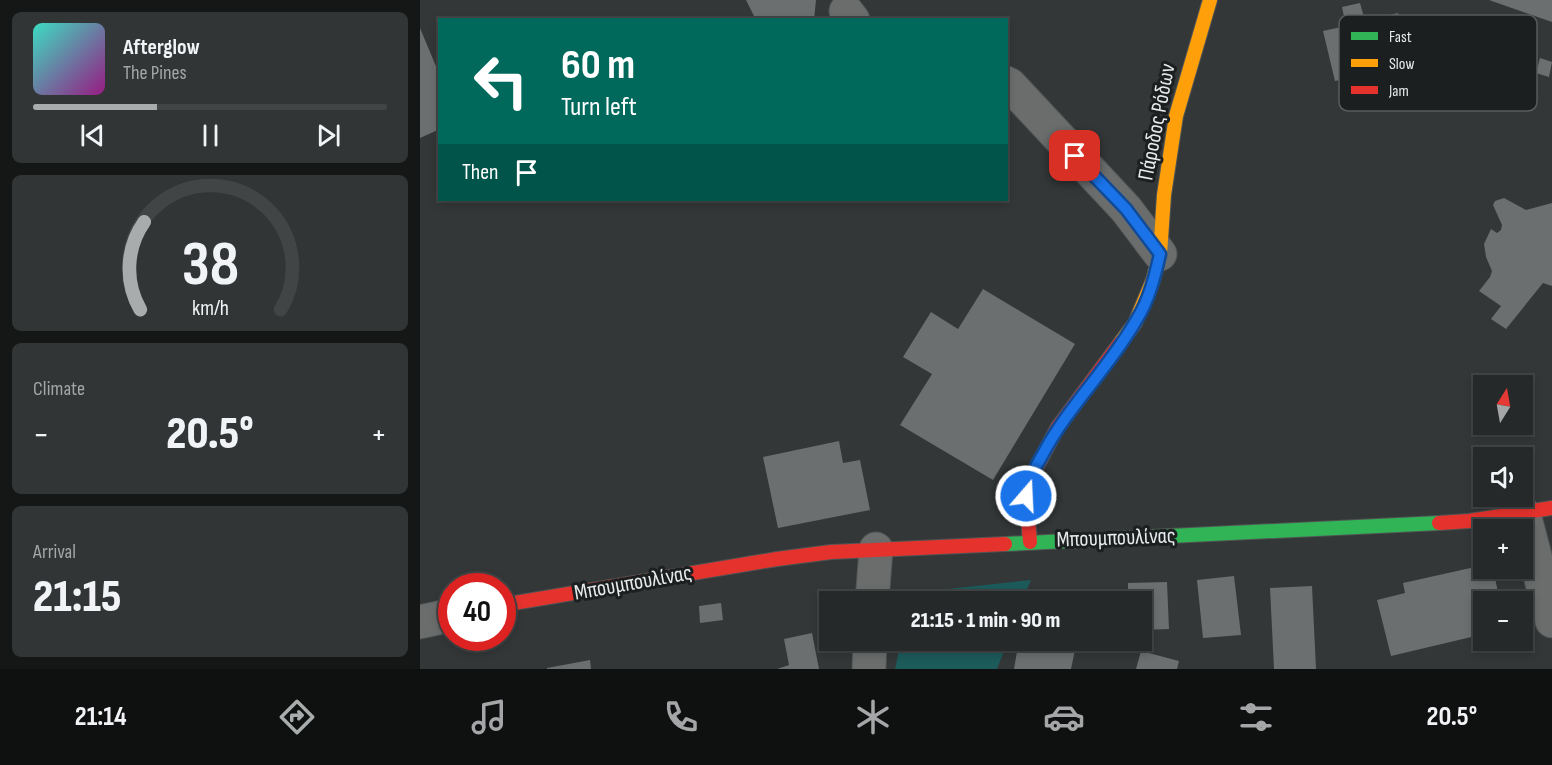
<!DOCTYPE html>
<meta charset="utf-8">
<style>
body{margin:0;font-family:"Sofia Sans Condensed",sans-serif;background:#323535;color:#f1f3f6;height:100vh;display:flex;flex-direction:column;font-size:22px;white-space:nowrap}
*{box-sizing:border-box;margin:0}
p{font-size:20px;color:#a4a6a8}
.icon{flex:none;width:33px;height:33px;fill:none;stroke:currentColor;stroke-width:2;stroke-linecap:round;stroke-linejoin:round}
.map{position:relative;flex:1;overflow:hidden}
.details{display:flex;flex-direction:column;gap:12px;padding:12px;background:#151717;width:420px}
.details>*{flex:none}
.hud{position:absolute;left:18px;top:18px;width:570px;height:183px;border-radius:0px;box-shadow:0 3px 9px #0003,0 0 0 2px #424546;background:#00695c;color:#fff;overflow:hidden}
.needle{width:39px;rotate:11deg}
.controls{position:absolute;left:1053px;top:375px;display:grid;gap:12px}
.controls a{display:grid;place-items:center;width:60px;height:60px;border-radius:0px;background:#262929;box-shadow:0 3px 9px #0003,0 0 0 2px #424546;font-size:30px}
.speed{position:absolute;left:18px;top:573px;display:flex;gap:12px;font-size:30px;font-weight:700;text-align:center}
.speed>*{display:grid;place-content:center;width:78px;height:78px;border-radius:50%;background:#262929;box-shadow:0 3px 9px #0003,0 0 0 2px #424546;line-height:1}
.speed .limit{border:9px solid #d22;background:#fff;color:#111}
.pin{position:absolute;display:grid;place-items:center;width:51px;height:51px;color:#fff;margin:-26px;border-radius:12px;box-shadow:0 3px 9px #0006}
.me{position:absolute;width:66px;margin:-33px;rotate:19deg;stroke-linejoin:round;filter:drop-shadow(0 0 4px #0008)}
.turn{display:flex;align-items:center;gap:21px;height:126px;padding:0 24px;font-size:27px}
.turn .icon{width:78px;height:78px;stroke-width:2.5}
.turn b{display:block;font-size:42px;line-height:51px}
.then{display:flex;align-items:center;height:57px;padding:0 24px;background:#0003;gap:12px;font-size:22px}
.big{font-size:45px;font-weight:800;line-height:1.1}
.details .card{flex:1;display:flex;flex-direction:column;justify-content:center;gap:9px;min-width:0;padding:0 21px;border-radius:9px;background:#323535}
.details .dial{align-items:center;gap:0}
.dial svg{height:156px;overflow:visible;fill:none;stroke:#424546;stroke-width:7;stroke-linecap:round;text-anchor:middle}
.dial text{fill:#f1f3f6;stroke:none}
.song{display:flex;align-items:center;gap:18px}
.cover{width:72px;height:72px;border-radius:9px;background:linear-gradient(135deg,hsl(170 70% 55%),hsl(310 70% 35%))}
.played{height:6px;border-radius:3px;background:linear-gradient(90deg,#a8acac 35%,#424546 35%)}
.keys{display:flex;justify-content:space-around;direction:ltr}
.heat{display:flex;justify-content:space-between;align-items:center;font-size:33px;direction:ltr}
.trip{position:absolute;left:399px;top:591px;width:333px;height:60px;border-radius:0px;background:#262929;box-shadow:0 3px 9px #0003,0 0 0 2px #424546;font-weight:800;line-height:60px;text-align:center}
.dock{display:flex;height:96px;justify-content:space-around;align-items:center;background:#0f1010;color:#a4a6a8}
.dock .icon{width:42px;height:42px}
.dock .on{color:#a8acac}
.dock b{font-size:27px;color:#f1f3f6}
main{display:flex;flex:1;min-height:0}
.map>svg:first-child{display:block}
.green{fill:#1d5a5a}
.building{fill:#6c6f6f}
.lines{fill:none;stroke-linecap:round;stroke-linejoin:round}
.street-casing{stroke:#505454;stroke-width:35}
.fast-casing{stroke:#505454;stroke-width:16}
.slow-casing{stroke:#505454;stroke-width:16}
.jam-casing{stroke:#505454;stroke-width:16}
.street{stroke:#6b6d6d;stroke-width:33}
.fast{stroke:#30b455;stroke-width:14}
.slow{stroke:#ff9f0a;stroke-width:14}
.jam{stroke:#e5322d;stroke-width:14}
.route-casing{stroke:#114b97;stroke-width:15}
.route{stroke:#1a73e8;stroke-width:10}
.labels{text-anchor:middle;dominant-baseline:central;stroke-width:6;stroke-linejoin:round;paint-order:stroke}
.street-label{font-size:22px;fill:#e7ebeb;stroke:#1c1f1f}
.key{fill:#1c1f1f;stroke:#595c5c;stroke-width:1.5}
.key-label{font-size:16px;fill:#e7ebeb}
</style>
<main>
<section class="details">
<div class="card">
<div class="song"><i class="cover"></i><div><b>Afterglow</b><p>The Pines</p></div></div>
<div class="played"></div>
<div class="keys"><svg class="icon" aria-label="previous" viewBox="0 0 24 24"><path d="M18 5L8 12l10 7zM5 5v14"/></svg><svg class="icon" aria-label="pause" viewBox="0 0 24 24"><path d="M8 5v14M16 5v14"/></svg><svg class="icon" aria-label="next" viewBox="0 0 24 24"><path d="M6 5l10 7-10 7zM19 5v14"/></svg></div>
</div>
<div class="card dial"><svg viewBox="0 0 100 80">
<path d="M14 69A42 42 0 1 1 86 69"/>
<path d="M14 69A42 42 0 0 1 16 24" stroke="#a8acac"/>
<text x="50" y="56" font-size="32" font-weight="700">38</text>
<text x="50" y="72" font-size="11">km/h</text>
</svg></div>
<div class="card"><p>Climate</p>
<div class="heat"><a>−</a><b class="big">20.5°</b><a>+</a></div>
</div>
<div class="card"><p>Arrival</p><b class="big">21:15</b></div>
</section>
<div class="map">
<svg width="1132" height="669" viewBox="0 0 1132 669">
<rect width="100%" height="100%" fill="#333737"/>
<!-- green -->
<path class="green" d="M611,580L602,601H500L509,591Z
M481,641V640L588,641L577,669H475Z"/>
<!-- building -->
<path class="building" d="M326,0H396L394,20H336Z
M1070,0H1132V22L1069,0Z
M940,3L945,21L978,13L983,34L994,31L1005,79L965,89L958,58L942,62L945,74L915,81L903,31L926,26L922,7Z
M0,28L20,76V129L0,138Z
M1120,58L1132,62L1129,77L1116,73Z
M1084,198L1106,210L1132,203V286L1123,283L1086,329L1071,319L1081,306L1059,291L1070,277L1072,271L1066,257L1064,244L1071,229L1077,233L1081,230L1082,225L1073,205L1075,201Z
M563,289L655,344L573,480L480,425L512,374L483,357L511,312L538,329Z
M419,441L423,463L440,460L450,510L358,528L343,457Z
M1064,565V568H1073L1080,602H1064V634L971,656L957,600L985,593L983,583Z
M814,576L821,635L783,638L777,580Z
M747,582L749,629L722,630V602H708V583Z
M892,586L896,669H854L850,588Z
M301,603L303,620L280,623L279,606Z
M392,633L399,669H357L369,665L364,639Z
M599,640H657L651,669H594Z
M721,651L759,661L757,669H716Z
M170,660L171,669H127V668Z"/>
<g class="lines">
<defs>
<path id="street" d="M426,11L433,20
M586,83L590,85L706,209L740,254
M1104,514L1132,621
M452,602L456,549
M0,622L32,615
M449,669L450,640"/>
<path id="fast" d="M585,544L1019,523"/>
<path id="slow" d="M701,342L715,323L733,280L740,254L744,195L756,116L790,0"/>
<path id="jam" d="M1019,523L1049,521L1132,508
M610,542L606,496L610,479L638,427L701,342
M82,605L357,559L411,552L585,544"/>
</defs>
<!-- street casing -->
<use href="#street" class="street-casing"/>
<!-- fast casing -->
<use href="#fast" class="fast-casing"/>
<!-- slow casing -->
<use href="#slow" class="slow-casing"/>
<!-- jam casing -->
<use href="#jam" class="jam-casing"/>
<!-- street -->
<use href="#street" class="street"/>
<!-- fast -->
<use href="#fast" class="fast"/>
<!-- slow -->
<use href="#slow" class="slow"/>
<!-- jam -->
<use href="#jam" class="jam"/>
</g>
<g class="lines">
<defs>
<path id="route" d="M606,496C608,481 615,467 623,454C649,405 690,367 717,319C729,300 735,276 740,254L706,209L655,156"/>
</defs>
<!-- route casing -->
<use href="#route" class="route-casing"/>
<!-- route -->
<use href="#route" class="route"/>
</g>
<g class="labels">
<!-- street labels -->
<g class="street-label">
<text transform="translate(737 122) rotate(-79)">Πάροδος Ρόδων</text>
<text transform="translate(696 538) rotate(-2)">Μπουμπουλίνας</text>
<text transform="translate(213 583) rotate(-10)">Μπουμπουλίνας</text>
</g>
</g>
<!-- legend -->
<rect x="919" y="15" width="198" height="96" rx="9" class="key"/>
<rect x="931" y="32" width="27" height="8" fill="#30b455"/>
<rect x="931" y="59" width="27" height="8" fill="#ff9f0a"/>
<rect x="931" y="86" width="27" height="8" fill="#e5322d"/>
<g class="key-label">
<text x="969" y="42">Fast</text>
<text x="969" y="69">Slow</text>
<text x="969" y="96">Jam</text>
</g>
</svg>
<div class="controls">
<a><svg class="needle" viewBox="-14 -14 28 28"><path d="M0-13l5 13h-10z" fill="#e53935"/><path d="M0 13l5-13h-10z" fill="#a4a6a8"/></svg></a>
<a><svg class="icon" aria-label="sound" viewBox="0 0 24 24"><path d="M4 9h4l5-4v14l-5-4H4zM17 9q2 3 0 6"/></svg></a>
<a>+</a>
<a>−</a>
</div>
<div class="speed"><div class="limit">40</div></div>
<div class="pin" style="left:655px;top:156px;background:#d93025"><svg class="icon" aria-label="arrive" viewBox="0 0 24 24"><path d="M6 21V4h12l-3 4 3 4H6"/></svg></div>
<svg class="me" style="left:606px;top:496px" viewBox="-20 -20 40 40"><circle r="17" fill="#1a73e8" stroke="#fff" stroke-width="3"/><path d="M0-11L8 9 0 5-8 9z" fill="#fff"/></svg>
<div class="trip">21:15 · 1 min · 90 m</div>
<div class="hud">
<div class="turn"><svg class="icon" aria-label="left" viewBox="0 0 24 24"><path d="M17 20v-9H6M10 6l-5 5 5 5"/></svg><div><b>60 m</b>Turn left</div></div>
<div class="then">Then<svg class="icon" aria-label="arrive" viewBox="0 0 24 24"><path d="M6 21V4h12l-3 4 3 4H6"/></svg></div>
</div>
</div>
</main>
<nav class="dock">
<b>21:14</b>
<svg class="icon on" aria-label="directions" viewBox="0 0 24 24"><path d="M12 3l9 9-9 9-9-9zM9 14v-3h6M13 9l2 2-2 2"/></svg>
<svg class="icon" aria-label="music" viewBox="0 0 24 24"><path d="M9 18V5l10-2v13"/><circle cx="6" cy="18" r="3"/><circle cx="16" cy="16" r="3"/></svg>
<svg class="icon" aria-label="phone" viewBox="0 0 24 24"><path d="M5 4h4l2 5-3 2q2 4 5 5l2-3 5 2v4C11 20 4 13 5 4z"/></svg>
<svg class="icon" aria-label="climate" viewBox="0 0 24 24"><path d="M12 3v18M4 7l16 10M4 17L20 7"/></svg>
<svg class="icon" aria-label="car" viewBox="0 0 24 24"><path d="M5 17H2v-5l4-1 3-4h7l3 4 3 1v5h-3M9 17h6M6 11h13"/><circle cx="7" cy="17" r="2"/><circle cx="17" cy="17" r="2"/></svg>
<svg class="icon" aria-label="filters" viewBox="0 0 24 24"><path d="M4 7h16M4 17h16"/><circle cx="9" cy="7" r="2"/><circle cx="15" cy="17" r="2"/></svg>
<b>20.5°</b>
</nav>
